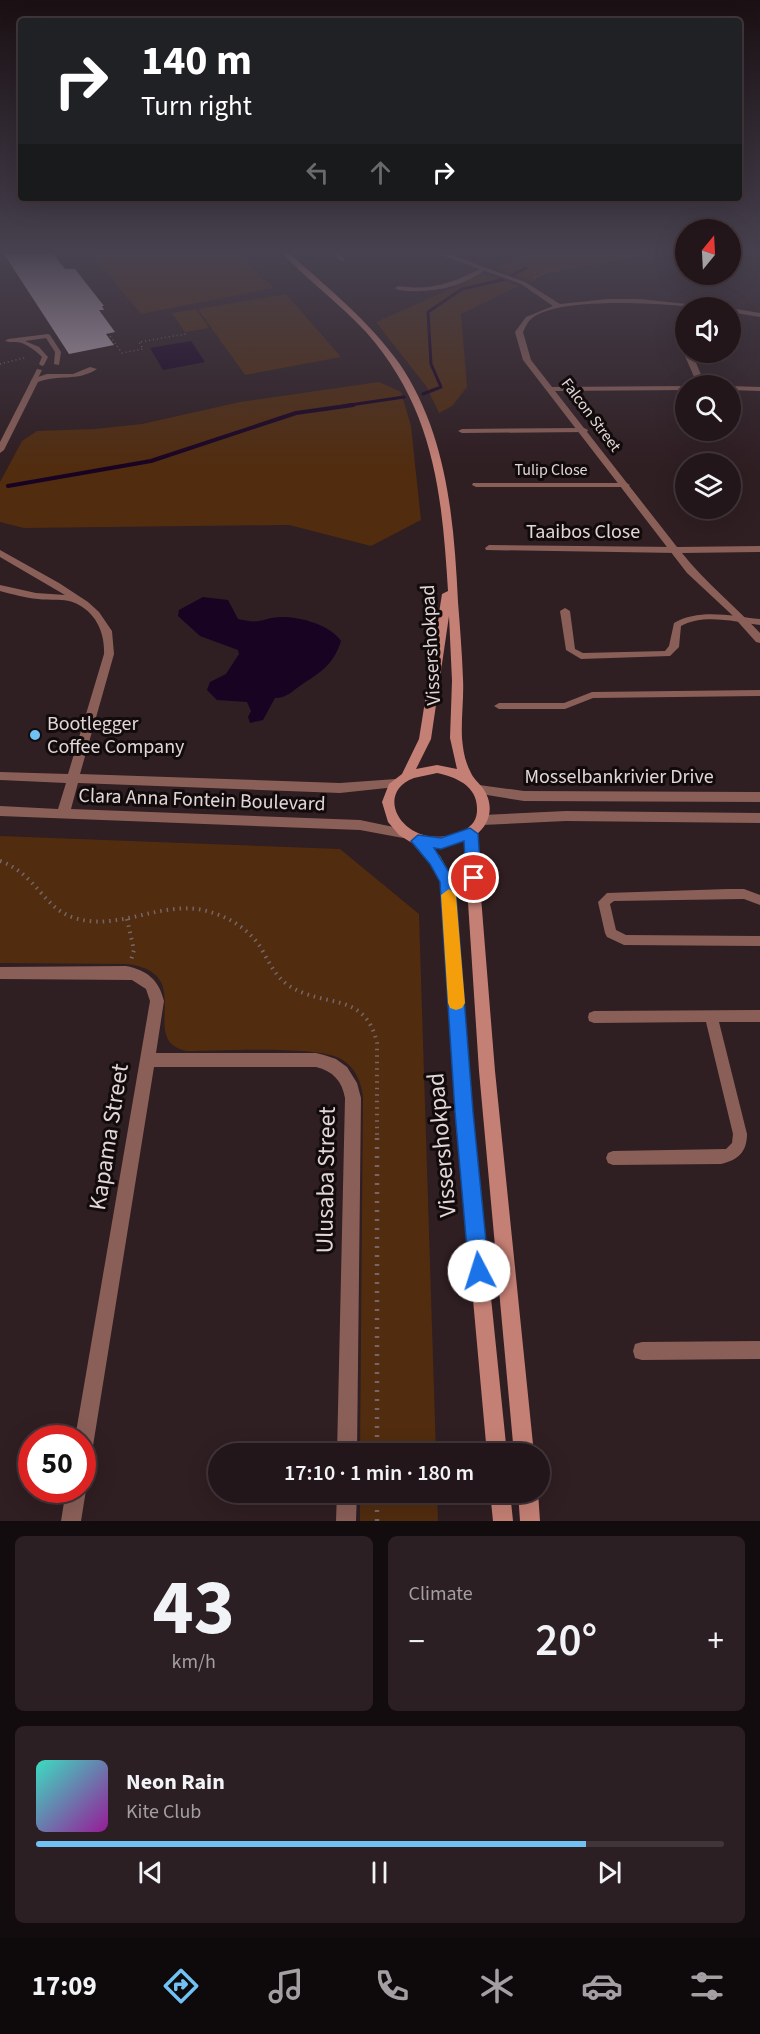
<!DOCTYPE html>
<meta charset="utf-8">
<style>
body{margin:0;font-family:"Source Sans 3",sans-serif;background:#2b1f23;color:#f1f3f6;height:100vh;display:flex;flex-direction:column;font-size:22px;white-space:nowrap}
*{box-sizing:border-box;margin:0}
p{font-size:20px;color:#a39fa2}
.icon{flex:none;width:33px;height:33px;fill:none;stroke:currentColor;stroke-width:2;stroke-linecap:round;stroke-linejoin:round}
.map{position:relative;height:1521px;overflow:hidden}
.details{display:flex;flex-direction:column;gap:15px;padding:15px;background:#130c0e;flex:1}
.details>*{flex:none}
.hud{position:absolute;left:18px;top:18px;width:724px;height:183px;border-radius:6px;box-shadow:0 6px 24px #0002,0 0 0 2px #403539;background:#202124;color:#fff;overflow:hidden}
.needle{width:39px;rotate:18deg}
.tools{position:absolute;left:675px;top:219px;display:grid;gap:12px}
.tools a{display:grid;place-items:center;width:66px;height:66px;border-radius:50%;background:#23161a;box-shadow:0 6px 24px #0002,0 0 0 2px #403539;font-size:30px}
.speed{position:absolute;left:18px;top:1425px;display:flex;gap:12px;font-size:30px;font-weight:700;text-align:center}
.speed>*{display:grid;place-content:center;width:78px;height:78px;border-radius:50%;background:#23161a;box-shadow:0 6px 24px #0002,0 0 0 2px #403539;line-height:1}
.speed .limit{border:9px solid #d22;background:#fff;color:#111}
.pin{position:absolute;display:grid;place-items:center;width:51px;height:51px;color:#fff;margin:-26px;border:3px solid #fff;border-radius:50%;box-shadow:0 2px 6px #0007}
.me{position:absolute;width:66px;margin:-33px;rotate:355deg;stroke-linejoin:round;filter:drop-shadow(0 0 4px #0008)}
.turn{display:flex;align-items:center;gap:21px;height:126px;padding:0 24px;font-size:27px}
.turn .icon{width:78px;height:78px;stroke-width:2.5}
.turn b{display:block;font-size:42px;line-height:51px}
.lanes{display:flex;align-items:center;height:57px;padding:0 24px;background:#0003;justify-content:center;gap:30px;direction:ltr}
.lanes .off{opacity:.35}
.big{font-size:45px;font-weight:600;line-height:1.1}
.details .card{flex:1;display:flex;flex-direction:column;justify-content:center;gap:9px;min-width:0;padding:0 21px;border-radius:9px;background:#2b1f23}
.details .dial{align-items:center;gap:0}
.dial b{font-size:78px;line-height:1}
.song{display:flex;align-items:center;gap:18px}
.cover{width:72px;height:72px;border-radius:9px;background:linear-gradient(135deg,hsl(170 70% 55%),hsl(300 70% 35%))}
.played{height:6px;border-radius:3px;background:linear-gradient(90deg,#70c2f4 80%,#403539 80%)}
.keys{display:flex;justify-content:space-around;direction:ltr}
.heat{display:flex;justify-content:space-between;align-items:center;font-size:33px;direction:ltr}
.details .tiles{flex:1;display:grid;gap:15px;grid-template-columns:1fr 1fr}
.card:last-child{grid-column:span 2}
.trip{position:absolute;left:208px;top:1443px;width:342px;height:60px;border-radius:30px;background:#23161a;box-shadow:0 6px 24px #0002,0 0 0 2px #403539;font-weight:600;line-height:60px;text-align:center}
.tab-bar{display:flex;height:96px;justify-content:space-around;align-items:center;background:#0e090a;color:#a39fa2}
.tab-bar .icon{width:42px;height:42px}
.tab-bar .selected{color:#70c2f4}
.tab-bar b{font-size:27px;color:#f1f3f6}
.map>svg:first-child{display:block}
.green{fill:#512c0f}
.water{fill:#190323}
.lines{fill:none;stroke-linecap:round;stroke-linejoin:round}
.stream-far1{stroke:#190323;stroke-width:3}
.stream{stroke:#190323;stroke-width:4}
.building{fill:#bba8b4}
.path-far2{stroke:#75666a;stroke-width:1.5;stroke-dasharray:1 3;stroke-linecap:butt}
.path-far1{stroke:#75666a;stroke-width:4;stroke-dasharray:1.5 5;stroke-linecap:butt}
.path{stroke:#75666a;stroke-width:4.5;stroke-dasharray:2 7;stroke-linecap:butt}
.service{fill:#8a5f58;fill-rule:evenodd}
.minor{fill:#8a5f58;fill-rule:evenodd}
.tertiary{fill:#8a5f58;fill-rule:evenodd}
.secondary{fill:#c58075;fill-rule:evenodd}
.route{fill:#1a73e8;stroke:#114b97;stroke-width:1.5}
.slow{fill:#f59e0b}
.poi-dot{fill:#70c2f4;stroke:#120b0c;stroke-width:2}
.labels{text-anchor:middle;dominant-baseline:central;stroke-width:6;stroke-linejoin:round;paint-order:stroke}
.far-street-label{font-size:16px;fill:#e2d6d8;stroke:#120b0c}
.street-label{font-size:20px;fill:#e2d6d8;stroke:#120b0c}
.poi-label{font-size:20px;fill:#e2d6d8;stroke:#120b0c;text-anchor:start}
.near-street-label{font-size:24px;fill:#e2d6d8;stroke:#120b0c}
</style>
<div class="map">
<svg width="760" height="1521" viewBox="0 0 760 1521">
<rect width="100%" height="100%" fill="#2f1e22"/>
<!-- green -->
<path class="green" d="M91,254H238L274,288L141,314Z
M528,254H648L548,273L531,281L496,268Z
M484,274L519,286L461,314L467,387L452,406L439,413L426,386L376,322Z
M286,294L341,357L245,375L198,309Z
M196,309L209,328L185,332L172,313Z
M379,382L401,392L411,426L421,520L371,546L289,525L24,528L0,522V482L22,441L37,431L95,429L142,424L240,402Z
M0,836L340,849L419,914L436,1453H360L363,1097C361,1081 355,1067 341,1059C317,1045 219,1051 187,1051C135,1041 200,972 126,964L0,963Z
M360,1493H437L438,1521H360Z"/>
<!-- water -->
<path class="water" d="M191,341L205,362L163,370L150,348Z
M203,597L228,600L238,619C262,625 261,618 280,617C299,616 331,625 341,641C334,663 323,671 304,683C293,690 288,698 275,698L263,720L250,723L248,717L251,711L247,702L217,700L207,690L210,682L226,674L239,654L238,650L200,636L178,616L179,610Z"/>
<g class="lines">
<!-- stream-far1 -->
<path class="stream-far1" d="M512,275L526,268
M423,394L441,387L431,364L428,312L462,289L502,280
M343,406L404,397"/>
<!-- stream -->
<path class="stream" d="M8,486L151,461L296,413L353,405"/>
</g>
<!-- building -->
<path class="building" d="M4,254H53L65,269H75L104,306H102L104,310H99L115,332L106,334L114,345L69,354Z"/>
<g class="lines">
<!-- path-far2 -->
<path class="path-far2" d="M535,278L546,272L644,254
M108,333L122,353L143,349L139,342L186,334
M0,364L27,357"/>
<!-- path-far1 -->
<path class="path-far1" d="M0,861C37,874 43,909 75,918C116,931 155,904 197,909C222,913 247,926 261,948C269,962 275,976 288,985C323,1009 365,990 377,1043V1140
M127,919L134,950L131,960"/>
<!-- path -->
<path class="path" d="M377,1138V1454
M377,1492V1521"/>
<!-- service -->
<path class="service" d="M333,254H339L346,260L341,261Z
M482,268L487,269C461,288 430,294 398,290L395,288L398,286C432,291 452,283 482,268Z
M48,334L50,335L61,352L59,365L54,364L55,352L46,338L25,341L39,347L48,357L44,365L42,366L39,364L42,357C35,350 25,342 15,342C11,342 8,342 5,341L8,339Z
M37,369L42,370L35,384H31L30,383Z
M584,428L588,430L587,432L462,433L458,431L462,429Z
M473,483H626L630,485L626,487H476L472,485Z
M489,545L677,547L681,550L677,553L486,550L485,548Z
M565,608L570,611L575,649L583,653L665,651L669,646L674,623C699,608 732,616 760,619V625C736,622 704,613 681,626L679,647L670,656L581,659L566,650L560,611Z
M760,690V696L593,698L565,709H499L494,706L499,703H564L592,692Z
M728,889H744L760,895V905L744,899L614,901L610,904L616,930L626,935L760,936V946L624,945L607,937L605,933L598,902L607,893Z
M760,1010V1022H719L747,1134C747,1152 738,1160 721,1164L613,1165L608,1163L606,1158L608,1153L613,1151L726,1149L732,1143L733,1134L706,1022L594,1023L589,1021L588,1017L589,1013L594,1011Z"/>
<!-- minor -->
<path class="minor" d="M439,254H448L525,282L560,304L607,299H640L715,307C705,310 685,306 671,305C640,303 553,298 530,320C527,323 525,328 523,332L531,360L552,387L686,386V390L555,391L677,547L760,546V552L682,553C705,582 735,606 760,633V643L756,642L731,614L687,573L523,360L515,332L526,317L553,306L521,284Z
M730,308L760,313V317L730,312Z
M686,354L693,356L706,386H698L685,356Z
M90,367L97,369C77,382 58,374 38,382L4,450L0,453V442L32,379L47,374H73Z
M730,386L760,387V391L730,390Z
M0,550L59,583L88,602L99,612L112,631L114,654L80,774L340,783L396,779L400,780L402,783L400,786L396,787L340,793L78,783L71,809L360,820L408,830L409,833L408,836L403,838L360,830L0,816V806L58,809L66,783L0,780V772L68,774L104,654C105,633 96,612 75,603C65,598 49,601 38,599C25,598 12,594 0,591V585L36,593L65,595L0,557Z
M126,966C147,970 159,980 164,1001L156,1053H316L324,1055L336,1059L347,1067L357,1083L361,1098L357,1454H337L345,1098C342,1081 333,1071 316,1067H154L92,1452L89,1459L82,1462V1438H75L150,1001L146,989L132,980L0,979V967Z
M760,1341V1359L642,1360L635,1358L633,1351L635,1344L642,1342Z
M82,1483L86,1490L81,1521H61L66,1490H82Z
M337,1492H357L356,1521H336Z"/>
<!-- tertiary -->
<path class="tertiary" d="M479,785L524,791L760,792V802L524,801L475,793L473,790L475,787Z
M566,811L760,813V823L566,821L482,825L478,823L476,820L478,817L482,815Z"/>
<!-- secondary -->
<path class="secondary" d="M283,254H290C328,288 369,321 399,363C447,433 454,520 458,602C460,627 462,653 463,679C464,698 461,718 462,738C463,750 465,762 471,773C473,778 478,782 482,787C494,803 492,822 476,835L495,1071L534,1454H514L479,1071L464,841L442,848L431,847L440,856L454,881L472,1112L507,1454H487L456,1112L440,881L430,864L412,843L399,835L388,822L382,802L389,784L402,774L419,739L442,594L448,591C442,493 434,409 366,332C340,304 309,281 283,254ZM449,616L452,681L450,738L457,769L437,765L416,769L431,739ZM437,773C456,777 478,786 477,810C477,816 475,822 470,826C465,831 460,832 454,834C405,850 371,794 414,778C421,776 430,775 437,773Z
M490,1492H510L513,1521H493Z
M518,1492H538L540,1521H520Z"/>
</g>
<!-- sky -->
<linearGradient id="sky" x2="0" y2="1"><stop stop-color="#1a1013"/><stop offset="0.54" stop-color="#47414f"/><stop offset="1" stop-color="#47414f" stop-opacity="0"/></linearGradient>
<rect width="760" height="467" fill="url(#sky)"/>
<!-- route -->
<path class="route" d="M470,828L478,834L481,878L479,882H468L466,878L464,841L441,849L434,848L455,882L473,1112L489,1271L486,1278L479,1281L472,1278L469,1271L455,1112L440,882L430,864L411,841L418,835L441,838Z"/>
<!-- slow -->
<path class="slow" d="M449,889L456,895L465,1003L462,1008L456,1010L450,1008L448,1003L441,895Z"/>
<!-- markers -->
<circle class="poi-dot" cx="35" cy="735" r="6"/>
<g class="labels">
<!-- far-street labels -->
<g class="far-street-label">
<text transform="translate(591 415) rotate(53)">Falcon Street</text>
<text x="551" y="470">Tulip Close</text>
</g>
<!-- street labels -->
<g class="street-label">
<text x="583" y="532">Taaibos Close</text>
<text transform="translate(431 645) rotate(-93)">Vissershokpad</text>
<text x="619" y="777">Mosselbankrivier Drive</text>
<text transform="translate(202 800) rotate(2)">Clara Anna Fontein Boulevard</text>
</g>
<!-- poi labels -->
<g class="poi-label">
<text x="47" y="724">Bootlegger<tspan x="47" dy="23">Coffee Company</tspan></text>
</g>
<!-- near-street labels -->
<g class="near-street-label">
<text transform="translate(109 1137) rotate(-81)">Kapama Street</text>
<text transform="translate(442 1145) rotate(-95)">Vissershokpad</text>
<text transform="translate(326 1180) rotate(-89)">Ulusaba Street</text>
</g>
</g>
</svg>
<div class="tools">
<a><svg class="needle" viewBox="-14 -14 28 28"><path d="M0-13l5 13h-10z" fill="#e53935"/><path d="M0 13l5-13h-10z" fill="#a39fa2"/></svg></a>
<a><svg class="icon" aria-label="sound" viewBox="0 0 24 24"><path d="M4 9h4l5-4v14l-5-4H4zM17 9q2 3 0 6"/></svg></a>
<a><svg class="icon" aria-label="search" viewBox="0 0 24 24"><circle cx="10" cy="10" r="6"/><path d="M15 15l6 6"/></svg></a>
<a><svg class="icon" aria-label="layers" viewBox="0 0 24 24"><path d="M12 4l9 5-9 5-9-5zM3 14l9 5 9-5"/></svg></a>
</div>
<div class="speed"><div class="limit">50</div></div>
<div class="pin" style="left:474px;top:878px;background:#d93025"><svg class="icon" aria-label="arrive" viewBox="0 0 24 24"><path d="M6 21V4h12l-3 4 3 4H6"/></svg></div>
<svg class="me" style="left:479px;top:1271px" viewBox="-20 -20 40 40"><circle r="19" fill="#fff"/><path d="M0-13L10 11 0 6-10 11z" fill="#1a73e8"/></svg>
<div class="trip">17:10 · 1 min · 180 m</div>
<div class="hud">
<div class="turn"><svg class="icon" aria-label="right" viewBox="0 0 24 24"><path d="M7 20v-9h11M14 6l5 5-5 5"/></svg><div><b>140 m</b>Turn right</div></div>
<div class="lanes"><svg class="icon off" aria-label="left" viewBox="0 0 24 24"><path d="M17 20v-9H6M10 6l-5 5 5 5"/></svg><svg class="icon off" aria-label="ahead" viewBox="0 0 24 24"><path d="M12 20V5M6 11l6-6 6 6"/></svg><svg class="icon" aria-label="right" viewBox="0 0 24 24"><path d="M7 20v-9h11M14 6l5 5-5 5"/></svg></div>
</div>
</div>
<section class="details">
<div class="tiles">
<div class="card dial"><b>43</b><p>km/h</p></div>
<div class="card"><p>Climate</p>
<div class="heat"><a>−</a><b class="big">20°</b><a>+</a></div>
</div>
<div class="card">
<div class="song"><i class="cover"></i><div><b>Neon Rain</b><p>Kite Club</p></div></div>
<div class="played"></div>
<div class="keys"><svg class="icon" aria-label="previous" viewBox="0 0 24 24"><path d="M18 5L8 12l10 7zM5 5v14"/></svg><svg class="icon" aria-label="pause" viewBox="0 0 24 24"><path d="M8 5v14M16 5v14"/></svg><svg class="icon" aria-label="next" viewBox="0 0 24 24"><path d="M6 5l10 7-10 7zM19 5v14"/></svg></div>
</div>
</div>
</section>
<nav class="tab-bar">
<b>17:09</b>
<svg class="icon selected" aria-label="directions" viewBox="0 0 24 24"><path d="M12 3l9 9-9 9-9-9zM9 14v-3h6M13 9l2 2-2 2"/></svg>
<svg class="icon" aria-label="music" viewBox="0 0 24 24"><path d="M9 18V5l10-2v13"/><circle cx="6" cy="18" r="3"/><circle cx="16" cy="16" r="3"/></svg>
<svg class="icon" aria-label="phone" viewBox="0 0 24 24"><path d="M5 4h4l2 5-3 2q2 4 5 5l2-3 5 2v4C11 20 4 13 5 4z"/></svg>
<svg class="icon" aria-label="climate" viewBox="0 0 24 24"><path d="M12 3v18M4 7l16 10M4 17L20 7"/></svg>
<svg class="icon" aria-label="car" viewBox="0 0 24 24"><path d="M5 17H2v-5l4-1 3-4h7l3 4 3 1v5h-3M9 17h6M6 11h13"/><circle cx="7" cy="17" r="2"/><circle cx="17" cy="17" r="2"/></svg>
<svg class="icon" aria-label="filters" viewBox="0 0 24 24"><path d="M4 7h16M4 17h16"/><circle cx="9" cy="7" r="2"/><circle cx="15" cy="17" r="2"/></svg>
</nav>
